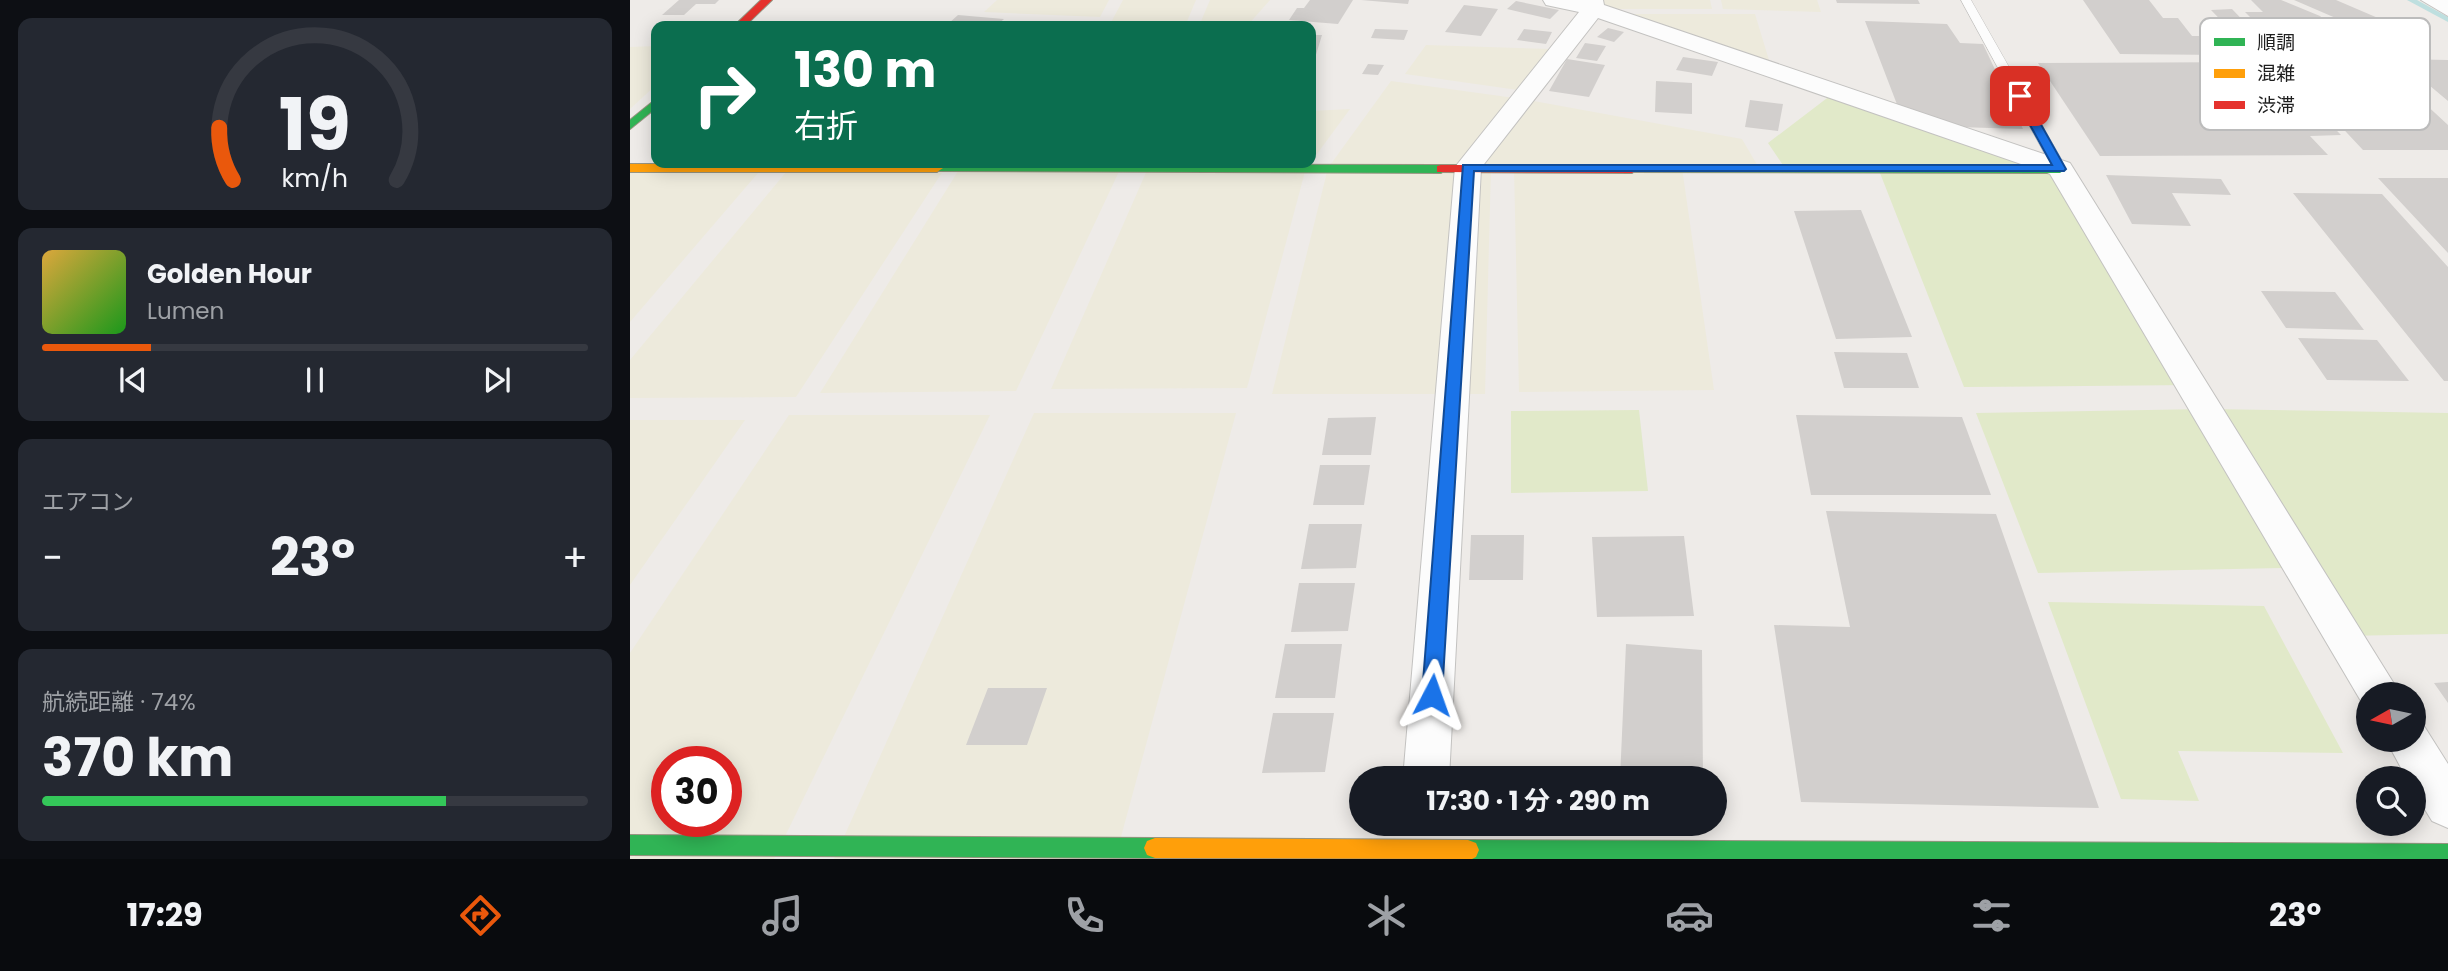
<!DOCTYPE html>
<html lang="ja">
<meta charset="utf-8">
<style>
body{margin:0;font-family:Poppins,"Noto Sans JP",sans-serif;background:#242831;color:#f1f3f6;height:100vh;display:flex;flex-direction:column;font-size:26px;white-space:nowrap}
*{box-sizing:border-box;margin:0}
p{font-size:23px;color:#9ea1a6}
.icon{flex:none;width:38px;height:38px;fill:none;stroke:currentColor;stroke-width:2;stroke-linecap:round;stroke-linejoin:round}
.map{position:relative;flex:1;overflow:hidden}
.side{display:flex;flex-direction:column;gap:18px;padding:18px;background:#0d0f14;width:630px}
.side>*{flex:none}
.top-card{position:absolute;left:21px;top:21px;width:665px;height:147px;border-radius:14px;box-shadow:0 4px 18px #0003;background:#0b6e4f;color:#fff;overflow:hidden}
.needle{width:46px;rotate:261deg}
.controls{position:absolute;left:1726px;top:682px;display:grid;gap:14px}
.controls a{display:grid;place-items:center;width:70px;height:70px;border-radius:50%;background:#171b24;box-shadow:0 4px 18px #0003;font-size:35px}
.speed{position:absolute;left:21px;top:746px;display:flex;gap:14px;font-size:35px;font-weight:700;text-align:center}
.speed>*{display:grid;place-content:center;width:91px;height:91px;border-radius:50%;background:#171b24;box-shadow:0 4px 18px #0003;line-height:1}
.speed .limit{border:10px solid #d22;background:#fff;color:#111}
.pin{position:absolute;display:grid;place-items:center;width:60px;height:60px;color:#fff;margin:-30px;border-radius:14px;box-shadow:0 4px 10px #0006}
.me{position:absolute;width:77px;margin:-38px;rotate:4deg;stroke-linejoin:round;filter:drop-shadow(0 0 5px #0008)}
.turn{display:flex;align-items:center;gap:24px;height:147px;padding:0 28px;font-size:32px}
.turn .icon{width:91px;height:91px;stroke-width:2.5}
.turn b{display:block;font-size:49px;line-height:60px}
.big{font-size:52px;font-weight:700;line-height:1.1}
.side .card{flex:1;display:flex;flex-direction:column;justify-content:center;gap:10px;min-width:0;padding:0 24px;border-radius:14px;background:#242831}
.side .dial{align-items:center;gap:0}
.dial svg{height:182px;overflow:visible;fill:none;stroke:#363941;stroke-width:7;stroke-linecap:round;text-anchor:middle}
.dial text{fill:#f1f3f6;stroke:none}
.song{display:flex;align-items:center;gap:21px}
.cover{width:84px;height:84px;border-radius:10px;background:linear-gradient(135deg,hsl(40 70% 55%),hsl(120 70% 35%))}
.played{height:7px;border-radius:4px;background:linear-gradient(90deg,#ea580c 20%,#363941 20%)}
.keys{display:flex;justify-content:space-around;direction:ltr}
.heat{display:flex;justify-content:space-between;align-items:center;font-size:38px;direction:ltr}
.charge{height:10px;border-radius:5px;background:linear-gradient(90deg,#34c759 74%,#363941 0)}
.trip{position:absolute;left:719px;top:766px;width:378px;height:70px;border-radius:35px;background:#171b24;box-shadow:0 4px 18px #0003;font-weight:700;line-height:70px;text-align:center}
.menu{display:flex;height:112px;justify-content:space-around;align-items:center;background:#090b0e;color:#9ea1a6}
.menu .icon{width:49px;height:49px}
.menu .selected{color:#ea580c}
.menu b{font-size:32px;color:#f1f3f6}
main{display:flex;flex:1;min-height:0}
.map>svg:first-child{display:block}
.farmland{fill:#edeadc;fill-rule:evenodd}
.grass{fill:#e1e9c9}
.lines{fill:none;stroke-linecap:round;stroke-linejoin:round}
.stream{fill:#bedfdf;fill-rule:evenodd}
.building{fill:#d2cfcd}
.lane-casing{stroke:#c3c2c0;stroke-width:1}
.street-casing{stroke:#c3c2c0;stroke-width:2}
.fast-casing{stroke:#979481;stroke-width:2}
.slow-casing{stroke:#979481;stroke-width:2}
.jam-casing{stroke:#979481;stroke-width:2}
.lane{fill:#fcfcfc;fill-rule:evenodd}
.street{fill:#fcfcfc;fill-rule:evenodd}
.fast{fill:#30b455;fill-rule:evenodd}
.slow{fill:#ff9f0a;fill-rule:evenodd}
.jam{fill:#e5322d;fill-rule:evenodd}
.route{fill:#1a73e8;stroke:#114b97;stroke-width:2}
.key{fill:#fff;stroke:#bcbcbc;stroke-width:2}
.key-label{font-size:19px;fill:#1f1f1f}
</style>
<main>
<section class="side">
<div class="card dial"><svg viewBox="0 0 100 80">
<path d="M14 69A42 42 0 1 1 86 69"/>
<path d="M14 69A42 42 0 0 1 8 46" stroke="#ea580c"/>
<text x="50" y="56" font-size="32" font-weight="700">19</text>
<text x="50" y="72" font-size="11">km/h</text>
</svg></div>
<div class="card">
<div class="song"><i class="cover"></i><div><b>Golden Hour</b><p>Lumen</p></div></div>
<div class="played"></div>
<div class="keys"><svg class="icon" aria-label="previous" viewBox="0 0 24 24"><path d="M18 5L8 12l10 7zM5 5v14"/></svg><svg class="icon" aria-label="pause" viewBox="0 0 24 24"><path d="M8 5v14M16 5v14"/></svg><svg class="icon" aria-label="next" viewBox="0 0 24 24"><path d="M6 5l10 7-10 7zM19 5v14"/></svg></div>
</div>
<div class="card"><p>エアコン</p>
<div class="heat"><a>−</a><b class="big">23°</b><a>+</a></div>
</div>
<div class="card"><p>航続距離 · 74%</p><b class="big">370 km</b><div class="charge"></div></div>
</section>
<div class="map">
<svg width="1818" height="859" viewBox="0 0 1818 859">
<rect width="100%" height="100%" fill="#eeebe8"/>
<!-- farmland -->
<path class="farmland" d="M367,0H479L470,17L354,12Z
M493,0H566L555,26H479Z
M580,0H640L617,26H569Z
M962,0H1080L1082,9H963Z
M1091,0H1187L1191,12L1093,9Z
M977,14H1125L1142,70Z
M796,45L920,49L888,90L775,74Z
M26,46V85L0,109V47Z
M761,81L892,99L1112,139L1129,168H1052L1084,390L889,392L884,168H861L855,394H642L698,168Z
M720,109L681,162V111Z
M493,163L386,391L190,393L330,168H315L166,397L0,398V360L162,165Z
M134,166L0,322V167Z
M518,168H676L617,388L421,389Z
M404,413H606L485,859H204Z
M159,415H360L144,859H0V653ZM37,761H96V821H37Z
M0,420H115L0,585Z"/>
<!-- grass -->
<path class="grass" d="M1205,92L1413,163L1155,168L1138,143Z
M1248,168L1430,169L1562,385L1334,387Z
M1576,409L1818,413V634L1714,636L1580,418L1652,568L1408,573L1346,413Z
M1009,410L1018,491L881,493V411Z
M1418,602L1634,606L1713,753L1548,751L1569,801L1491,799Z"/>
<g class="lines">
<!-- stream -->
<path class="stream" d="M1777,0H1787L1818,17V22Z"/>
</g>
<!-- building -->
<path class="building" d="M49,0H89L85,4H66L54,15H32Z
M680,0H723L708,24L659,20L667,8H674Z
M731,0H779L778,4Z
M1206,0H1288L1290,4L1207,3Z
M1453,0H1519L1533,18H1548L1562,36H1576L1592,55L1490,54Z
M1621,0H1651L1690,16L1714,38L1642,39L1615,12H1633Z
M1664,0H1706L1776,30L1752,38Z
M886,1L929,10L920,19L877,9Z
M834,5L868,9L851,36L815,32Z
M1602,9L1630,38H1608L1581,10Z
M328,15L374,19L366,26L318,24Z
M382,21L411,23L408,26H375Z
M1235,21L1317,24L1330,43L1353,44L1393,129L1328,127L1268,107Z
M978,28L994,32L984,42L967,37Z
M745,29L778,30L774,40L741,38Z
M894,29L922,32L916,44L887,40Z
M681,35H692L685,58H681Z
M955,43L976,46L967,61L946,58Z
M1639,50L1738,51L1818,125V150H1733Z
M1053,57L1088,62L1082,76L1046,70Z
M937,59L975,65L959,97L919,91Z
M1768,59L1818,60V101Z
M1640,62L1711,135L1680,136L1698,155L1470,156L1408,63Z
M738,64L754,65L748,75L732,74Z
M1026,81L1062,83V114L1025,112Z
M1120,100L1153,104L1148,131L1115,127Z
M1476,175L1591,179L1601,195L1542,193L1561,226L1502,224Z
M1748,178H1818V253Z
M1663,193L1752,194L1818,267V381H1814Z
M1231,210L1282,337L1206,339L1164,211Z
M1631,291L1705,292L1734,330L1656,328Z
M1668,338L1747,340L1779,381L1697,380Z
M1204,352L1277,353L1289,388H1214Z
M1166,415L1332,417L1361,495H1181Z
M746,417L741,455H692L698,418Z
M690,465H740L734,505H683Z
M1196,511L1366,514L1469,808L1171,802L1144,625L1220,627Z
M679,524H732L726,568L671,569Z
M841,535H894L893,580H839Z
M1054,536L1064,616L967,617L962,537Z
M669,583H725L718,631L661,632Z
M655,644H712L705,698H645Z
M996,644L1072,650L1073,779H990Z
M1818,682V703L1804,683Z
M358,688H417L397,745H336Z
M643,713H704L695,772L632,773Z"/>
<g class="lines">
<defs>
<path id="lane" d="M1331,0H1341L1437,169L1435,172L1430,173L1423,169Z"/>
<path id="street" d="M913,0H973L974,5L1440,163L1771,695H1738V709L1735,708L1420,174L968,18L851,168L819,779H773L825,167L949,12L916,5Z
M1791,0H1818V16Z
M1783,722L1794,726L1818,764V828L1802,821L1783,790V779H1777L1756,740H1783Z"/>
<path id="fast" d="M26,99V108L0,129V120Z
M307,164L811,165L817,169L811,173L303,171L301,168Z
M1002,165H1430L1436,169L1430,173L998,172V166Z
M0,835L525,838L533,841L536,848L533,855L525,858L0,855Z
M838,840L1818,844V859H834L830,857L827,850L830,843Z"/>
<path id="slow" d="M0,164H307L313,168L307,172H0Z
M525,838L838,840L846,843L849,850L846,857L842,859L525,858L517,855L514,848L517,841Z"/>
<path id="jam" d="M131,0H142L115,26H104Z
M811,165H1002L1008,169L1002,173L807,172V166Z"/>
</defs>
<!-- lane casing -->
<use href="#lane" class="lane-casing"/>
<!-- street casing -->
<use href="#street" class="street-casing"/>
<!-- fast casing -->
<use href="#fast" class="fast-casing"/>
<!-- slow casing -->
<use href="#slow" class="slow-casing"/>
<!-- jam casing -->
<use href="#jam" class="jam-casing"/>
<!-- lane -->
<use href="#lane" class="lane"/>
<!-- street -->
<use href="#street" class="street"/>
<!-- fast -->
<use href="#fast" class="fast"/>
<!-- slow -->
<use href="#slow" class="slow"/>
<!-- jam -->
<use href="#jam" class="jam"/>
</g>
<!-- route -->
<path class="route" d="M1386,94L1395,96L1436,169L1434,171H844L812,695L809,702L802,704L795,702L792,695L833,165H1422L1384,96Z"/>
<!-- legend -->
<rect x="1570" y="18" width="230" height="112" rx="10" class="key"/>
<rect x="1584" y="38" width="31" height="8" fill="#30b455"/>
<rect x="1584" y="69" width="31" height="9" fill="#ff9f0a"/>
<rect x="1584" y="101" width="31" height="8" fill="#e5322d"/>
<g class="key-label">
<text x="1627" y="49">順調</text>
<text x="1627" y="80">混雑</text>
<text x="1627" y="112">渋滞</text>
</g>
</svg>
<div class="controls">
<a><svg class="needle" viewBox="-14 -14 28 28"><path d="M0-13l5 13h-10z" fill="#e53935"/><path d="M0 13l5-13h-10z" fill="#9ea1a6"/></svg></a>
<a><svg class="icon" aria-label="search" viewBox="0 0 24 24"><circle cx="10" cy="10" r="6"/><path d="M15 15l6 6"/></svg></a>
</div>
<div class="speed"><div class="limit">30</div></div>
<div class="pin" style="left:1390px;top:96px;background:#d93025"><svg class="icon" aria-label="arrive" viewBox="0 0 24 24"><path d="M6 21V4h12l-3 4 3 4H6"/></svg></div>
<svg class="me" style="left:802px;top:695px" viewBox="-20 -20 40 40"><path d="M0-17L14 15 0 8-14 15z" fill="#1a73e8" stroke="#fff" stroke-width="4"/></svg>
<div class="trip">17:30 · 1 分 · 290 m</div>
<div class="top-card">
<div class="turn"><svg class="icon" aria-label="right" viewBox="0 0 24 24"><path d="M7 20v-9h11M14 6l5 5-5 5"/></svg><div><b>130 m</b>右折</div></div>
</div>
</div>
</main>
<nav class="menu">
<b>17:29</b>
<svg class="icon selected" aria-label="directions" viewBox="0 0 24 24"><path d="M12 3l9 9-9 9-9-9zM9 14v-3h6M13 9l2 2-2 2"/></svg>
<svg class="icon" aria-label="music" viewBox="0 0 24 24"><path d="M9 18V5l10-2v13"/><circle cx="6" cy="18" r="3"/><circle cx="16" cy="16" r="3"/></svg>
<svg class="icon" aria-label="phone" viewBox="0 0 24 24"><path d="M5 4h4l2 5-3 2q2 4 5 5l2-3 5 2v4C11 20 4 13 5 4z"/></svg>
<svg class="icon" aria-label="climate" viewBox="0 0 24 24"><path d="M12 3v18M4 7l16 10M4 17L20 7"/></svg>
<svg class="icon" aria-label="car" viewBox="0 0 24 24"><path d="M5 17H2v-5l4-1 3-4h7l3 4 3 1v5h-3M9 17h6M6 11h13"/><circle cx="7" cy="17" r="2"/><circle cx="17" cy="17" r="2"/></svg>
<svg class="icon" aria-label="filters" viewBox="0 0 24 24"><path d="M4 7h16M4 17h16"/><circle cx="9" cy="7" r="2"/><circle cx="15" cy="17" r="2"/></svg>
<b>23°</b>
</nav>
